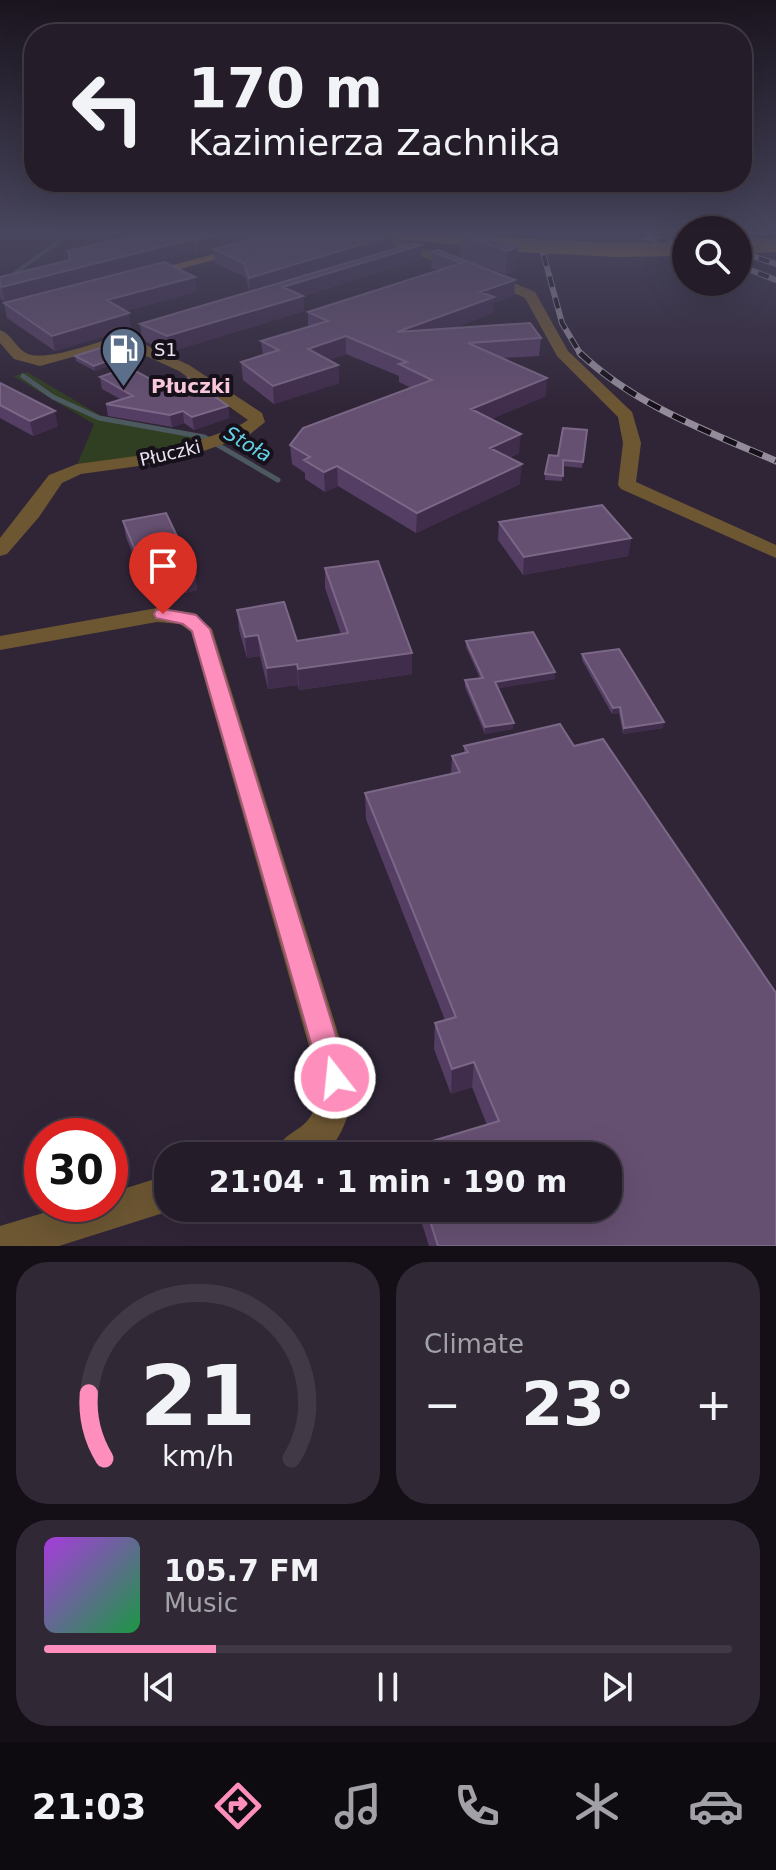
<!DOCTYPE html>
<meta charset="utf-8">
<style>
body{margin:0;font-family:"DejaVu Sans",sans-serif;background:#302935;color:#f1f3f6;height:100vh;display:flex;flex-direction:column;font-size:30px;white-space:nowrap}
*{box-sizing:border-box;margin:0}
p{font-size:26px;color:#a3a1a8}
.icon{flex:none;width:44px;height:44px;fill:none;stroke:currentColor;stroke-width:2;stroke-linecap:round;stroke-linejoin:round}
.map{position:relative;height:1246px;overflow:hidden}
.details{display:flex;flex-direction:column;gap:16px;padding:16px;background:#140f17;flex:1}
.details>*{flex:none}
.guide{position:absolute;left:24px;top:24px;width:728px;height:168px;border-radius:32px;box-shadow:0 8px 32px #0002,0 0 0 2px #413a46;background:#241c29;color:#f1f3f6;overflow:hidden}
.buttons{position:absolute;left:672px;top:216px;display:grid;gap:16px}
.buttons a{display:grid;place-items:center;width:80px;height:80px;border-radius:50%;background:#241c29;box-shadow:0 8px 32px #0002,0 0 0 2px #413a46;font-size:40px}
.speed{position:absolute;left:24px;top:1118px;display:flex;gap:16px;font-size:40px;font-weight:700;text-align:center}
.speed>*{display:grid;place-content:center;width:104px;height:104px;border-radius:50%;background:#241c29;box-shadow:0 8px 32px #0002,0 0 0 2px #413a46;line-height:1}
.speed .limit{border:12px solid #d22;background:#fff;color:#111}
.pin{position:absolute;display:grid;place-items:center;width:68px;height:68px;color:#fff;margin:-82px -34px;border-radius:50% 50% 50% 0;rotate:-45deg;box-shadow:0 0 8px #0007}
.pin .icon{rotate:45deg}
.me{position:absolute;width:88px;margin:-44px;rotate:344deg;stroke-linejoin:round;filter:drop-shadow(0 0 6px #0008)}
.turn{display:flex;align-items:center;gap:28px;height:168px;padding:0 32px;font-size:36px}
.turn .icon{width:104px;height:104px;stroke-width:2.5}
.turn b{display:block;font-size:56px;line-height:68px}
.big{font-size:60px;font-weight:800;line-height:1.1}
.details .tile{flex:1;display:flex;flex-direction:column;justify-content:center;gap:12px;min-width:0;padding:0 28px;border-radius:32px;background:#302935}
.details .dial{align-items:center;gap:0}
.dial svg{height:208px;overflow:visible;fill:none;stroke:#413a46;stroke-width:7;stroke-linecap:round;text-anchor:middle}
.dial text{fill:#f1f3f6;stroke:none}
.song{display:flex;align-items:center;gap:24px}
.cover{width:96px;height:96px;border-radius:12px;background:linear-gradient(135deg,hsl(280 70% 55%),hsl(140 70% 35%))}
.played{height:8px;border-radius:4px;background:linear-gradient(90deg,#fe8ebc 25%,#413a46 25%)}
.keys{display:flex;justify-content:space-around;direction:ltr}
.heat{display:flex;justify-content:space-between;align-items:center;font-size:44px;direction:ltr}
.details .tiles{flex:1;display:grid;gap:16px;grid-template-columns:1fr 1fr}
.tile:last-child{grid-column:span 2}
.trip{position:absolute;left:154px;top:1142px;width:468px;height:80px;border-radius:32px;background:#241c29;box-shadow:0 8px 32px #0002,0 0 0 2px #413a46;font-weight:800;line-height:80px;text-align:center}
.tab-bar{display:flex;height:128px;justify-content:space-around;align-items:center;background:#0e0b10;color:#a3a1a8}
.tab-bar .icon{width:56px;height:56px}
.tab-bar .active{color:#fe8ebc}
.tab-bar b{font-size:36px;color:#f1f3f6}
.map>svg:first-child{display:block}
.green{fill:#303e21}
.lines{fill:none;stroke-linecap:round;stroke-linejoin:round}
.stream-far1{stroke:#4c5a60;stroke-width:4}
.stream{stroke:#4c5a60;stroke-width:5}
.street{fill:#6d5733;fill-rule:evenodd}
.secondary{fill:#936f33;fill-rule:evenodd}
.rail-far1-casing{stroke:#948c9a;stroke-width:6}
.rail-casing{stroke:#948c9a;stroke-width:7}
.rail-far1{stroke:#151019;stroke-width:4;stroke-dasharray:11;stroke-linecap:butt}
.rail{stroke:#151019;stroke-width:5;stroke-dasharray:14;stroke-linecap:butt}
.secondary-bridge{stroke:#936f33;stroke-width:14}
.wall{fill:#553e63}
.shaded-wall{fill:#402c4b}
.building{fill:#665072;stroke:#7b6786;stroke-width:2}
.route{fill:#fe8ebc;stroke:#a55c7a;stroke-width:2}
.labels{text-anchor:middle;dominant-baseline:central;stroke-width:8;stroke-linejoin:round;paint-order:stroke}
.far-poi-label{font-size:18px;fill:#ece5f1;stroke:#151019;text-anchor:start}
.far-street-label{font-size:18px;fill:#ece5f1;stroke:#151019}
.far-neighbourhood-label{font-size:20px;font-weight:bold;fill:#f8c7d9;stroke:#151019}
.far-water-label{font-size:20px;font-style:italic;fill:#66d2e5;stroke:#151019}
</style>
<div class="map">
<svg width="776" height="1246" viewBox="0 0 776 1246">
<rect width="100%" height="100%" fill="#302537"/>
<!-- green -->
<path class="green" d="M27,372L103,417L213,437L162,455L77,465L94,424L13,376Z"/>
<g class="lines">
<!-- stream-far1 -->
<path class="stream-far1" d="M0,284L62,239"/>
<!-- stream -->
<path class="stream" d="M23,376L53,397L99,418L204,437L278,480"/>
<!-- street -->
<path class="street" d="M385,234H395L397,239L463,265L453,268L387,244Z
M484,274H494L535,292L568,351L632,412L641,443L636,482L776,545V558L621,489L618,485L623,443L618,417L557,356L525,298L484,280Z
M0,330C12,334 16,349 28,354C49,362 108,338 132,332L137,333L139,336L135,340L189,365L262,413L265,422L249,435L175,461L81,474L62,483L39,517L7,554L0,556V538L49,475L77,464L166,452L237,427L248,420L179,371L120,344L40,366L14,359L0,343Z
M157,608L194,613L212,629L352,1078C353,1107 345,1135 323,1156H273C288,1120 319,1139 318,1078L191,632L180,624L157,622L0,650V636Z
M168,1175V1208H179L59,1246H0V1226L73,1204H110V1193Z"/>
<!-- secondary -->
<path class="secondary" d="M289,234H312L146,278L139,274Z
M380,234H430L493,240L500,244L493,248L386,238Z"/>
<defs>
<path id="rail-far1" d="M538,234L562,323L581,355
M636,234L686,247
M738,237L776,249
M738,251L776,264
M738,265L776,280"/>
<path id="rail" d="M580,353C633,404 709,432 776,461"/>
</defs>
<!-- rail-far1 casing -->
<use href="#rail-far1" class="rail-far1-casing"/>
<!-- rail casing -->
<use href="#rail" class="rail-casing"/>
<!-- rail-far1 -->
<use href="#rail-far1" class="rail-far1"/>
<!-- rail -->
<use href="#rail" class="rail"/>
<!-- secondary-bridge -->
<path class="secondary-bridge" d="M496,244L616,250L686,249
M738,247L776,245"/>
</g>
<!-- wall -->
<path class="wall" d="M140,234L393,235V249L308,275L421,245V259L303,296L304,311L169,352L142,340L140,324L250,292L245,277L215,263L214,250L198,254L194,252L5,302L0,298V277L70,260Z
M461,235L518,247L516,271L505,274L460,258Z
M432,252L515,280L514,296L493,303V313L453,328L541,338L539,356L502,358L546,396L491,419L519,453L509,458L520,484L416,533L338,486L325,492L305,479V473L292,464L290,445L411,388L399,382V376L346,354L328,360L338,365L339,383L274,404L243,380L241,362L263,356L261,341L308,326V312L439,270L431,268Z
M195,277L196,292L125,311L131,328L55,351L7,318L4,303Z
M137,350V355L95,371L76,361L75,356Z
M100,377L161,385L228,406L229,418L194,430L184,423L172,427L108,416L106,404L120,399L102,389Z
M0,383L58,426L33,436L0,418Z
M587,430L582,468L563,466L562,481L545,480V474L558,456Z
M123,521L195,574L197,590L151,601L126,537Z
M499,522L631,538L628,556L523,575L498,540Z
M325,568L412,653V674L299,690L298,685L268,689L260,656L247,658L239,630L237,610L297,641L341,634L325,588Z
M466,641L555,679L498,688L513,729L485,734L465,687V680L480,678L466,647Z
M582,654L663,728L623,734L619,713L612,714L582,660Z
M464,746L776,1246H429L417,1208H608V1156H406V1149L487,1125L472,1087L451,1094L434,1049L435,1023L445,1020L366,819L365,793L451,774L452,756L464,753Z"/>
<!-- shaded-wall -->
<path class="shaded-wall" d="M221,234H277L198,254L196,240Z
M393,235V249L250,292L249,278Z
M193,239L194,252L5,302L2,287Z
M421,245V259L295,298L303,296L304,311L169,352L167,336L283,287Z
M518,247L516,271L505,274L507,251Z
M195,277L196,292L109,315L107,300Z
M515,280L514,296L493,303V313L397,349V332L480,292Z
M129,313L131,328L55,351L52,336Z
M346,336V354L308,367V349Z
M137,350V355L95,371L94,366Z
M338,365L339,383L274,404L273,386Z
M547,378L546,396L470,428L471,409Z
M228,406L229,418L194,430L192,417Z
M55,411L58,426L33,436L30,421Z
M183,411L184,423L172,427L170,415Z
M521,434L519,453L488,467L490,448Z
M522,464L520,484L416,533L417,513Z
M337,466L338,486L325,492L324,472Z
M631,538L628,556L523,575L524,557Z
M195,574L197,590L151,601L149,584Z
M258,635L260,656L247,658L245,637Z
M412,653V674L299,690L298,669Z
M297,664L298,685L268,689L267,668Z
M555,672V679L495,689V682Z
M620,707L619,713L612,714L613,708Z
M664,722L663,728L623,734L624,728Z
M514,723L513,729L485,734V727Z
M474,1062L472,1087L451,1094L452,1069Z"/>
<!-- building -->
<path class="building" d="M140,234H221L196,240L193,239L2,287L0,286V277L70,260L68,251Z
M270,234H390L393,235L249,278L244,263L214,249Z
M464,234H479L518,247L507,251L461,235Z
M415,243L421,245L283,287L303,296L167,336L140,324Z
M438,250L515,280L480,292L494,297L397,332L530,323L541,338L468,343L547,378L471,409L521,434L490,448L522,464L417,513L337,466L324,472L304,460L310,457L290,445L303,428L432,380L399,364L407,362L346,336L308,349L338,365L273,386L241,362L279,350L261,341L328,321L308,312L462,263L432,252Z
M164,262L195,277L107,300L129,313L52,336L4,303Z
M119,342L137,350L94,366L75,356Z
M128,367L161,385L188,378L228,406L192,417L183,411L170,415L106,404L133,396L100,377Z
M0,383L55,411L30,421L0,405Z
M563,428L587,430L583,462L563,460V476L545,474L549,455L558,456Z
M602,505L631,538L524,557L499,522Z
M166,513L195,574L149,584L123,521Z
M378,561L412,653L298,669L297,664L267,668L258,635L245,637L237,610L284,602L297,641L348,633L325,568Z
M533,632L555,672L495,682L514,723L485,727L465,680L483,678L466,641Z
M619,649L664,722L624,728L620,707L613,708L582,654Z
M560,724L574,746L603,739L776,993V1246H438L426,1208H608V1156H409L406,1149L499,1121L474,1062L452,1069L435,1023L456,1017L365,793L460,772L452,756L468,752L464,746Z"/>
<!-- sky -->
<linearGradient id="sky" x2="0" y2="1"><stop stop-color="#1a141e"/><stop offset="0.57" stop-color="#48465e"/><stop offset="1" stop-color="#48465e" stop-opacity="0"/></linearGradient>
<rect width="776" height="409" fill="url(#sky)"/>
<!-- route -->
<path class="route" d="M163,609L196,615L210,629L349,1078L345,1087L335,1091L325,1087L321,1078L192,631L183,624L156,618L154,614L156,610Z"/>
<!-- icons -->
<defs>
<symbol id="fuel-pin" viewBox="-11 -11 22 30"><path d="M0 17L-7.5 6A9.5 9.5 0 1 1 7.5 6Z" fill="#5c6f8a" stroke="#151019"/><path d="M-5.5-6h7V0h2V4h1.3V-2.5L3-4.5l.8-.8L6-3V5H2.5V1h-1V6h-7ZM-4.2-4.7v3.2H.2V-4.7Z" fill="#fff"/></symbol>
</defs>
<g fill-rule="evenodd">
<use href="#fuel-pin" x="98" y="324" width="51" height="69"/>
</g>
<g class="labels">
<!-- far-poi labels -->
<g class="far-poi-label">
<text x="154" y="349">S1</text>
</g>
<!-- far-street labels -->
<g class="far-street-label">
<text transform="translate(170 453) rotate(-13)">Płuczki</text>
</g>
<!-- far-neighbourhood labels -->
<g class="far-neighbourhood-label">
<text x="191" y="386">Płuczki</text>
</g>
<!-- far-water labels -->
<g class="far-water-label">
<text transform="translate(248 444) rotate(30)">Stoła</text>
</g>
</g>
</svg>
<div class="buttons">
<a><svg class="icon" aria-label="search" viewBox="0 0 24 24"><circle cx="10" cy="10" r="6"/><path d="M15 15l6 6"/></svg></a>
</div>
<div class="speed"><div class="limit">30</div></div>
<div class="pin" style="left:163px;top:614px;background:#d93025"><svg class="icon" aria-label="arrive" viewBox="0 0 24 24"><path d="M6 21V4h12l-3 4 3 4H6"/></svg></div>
<svg class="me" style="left:335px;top:1078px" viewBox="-20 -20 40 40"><circle r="17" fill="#fe8ebc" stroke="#fff" stroke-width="3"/><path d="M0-11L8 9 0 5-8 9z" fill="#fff"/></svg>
<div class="trip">21:04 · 1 min · 190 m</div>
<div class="guide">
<div class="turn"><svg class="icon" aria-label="left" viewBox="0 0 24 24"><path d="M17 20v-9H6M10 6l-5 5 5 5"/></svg><div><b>170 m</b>Kazimierza Zachnika</div></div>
</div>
</div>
<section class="details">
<div class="tiles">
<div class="tile dial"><svg viewBox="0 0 100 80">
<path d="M14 69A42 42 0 1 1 86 69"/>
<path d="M14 69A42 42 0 0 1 8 44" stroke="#fe8ebc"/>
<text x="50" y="56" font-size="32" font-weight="700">21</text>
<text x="50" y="72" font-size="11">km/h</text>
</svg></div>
<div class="tile"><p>Climate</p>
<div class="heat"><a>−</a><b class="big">23°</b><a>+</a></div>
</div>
<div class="tile">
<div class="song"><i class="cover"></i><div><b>105.7 FM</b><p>Music</p></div></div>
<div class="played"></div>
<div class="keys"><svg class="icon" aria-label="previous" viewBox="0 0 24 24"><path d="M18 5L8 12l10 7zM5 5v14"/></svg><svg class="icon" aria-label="pause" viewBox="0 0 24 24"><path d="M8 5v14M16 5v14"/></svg><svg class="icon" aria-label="next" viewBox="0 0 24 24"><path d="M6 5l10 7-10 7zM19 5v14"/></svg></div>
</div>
</div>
</section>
<nav class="tab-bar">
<b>21:03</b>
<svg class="icon active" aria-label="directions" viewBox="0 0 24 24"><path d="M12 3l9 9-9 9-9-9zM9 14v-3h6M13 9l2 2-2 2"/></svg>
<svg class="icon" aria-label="music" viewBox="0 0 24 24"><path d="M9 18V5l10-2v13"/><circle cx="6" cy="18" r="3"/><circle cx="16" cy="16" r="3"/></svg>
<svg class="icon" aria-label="phone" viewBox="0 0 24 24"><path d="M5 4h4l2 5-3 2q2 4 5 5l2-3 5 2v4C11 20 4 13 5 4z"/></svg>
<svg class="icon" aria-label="climate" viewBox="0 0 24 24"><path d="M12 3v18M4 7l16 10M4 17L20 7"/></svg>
<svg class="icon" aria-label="car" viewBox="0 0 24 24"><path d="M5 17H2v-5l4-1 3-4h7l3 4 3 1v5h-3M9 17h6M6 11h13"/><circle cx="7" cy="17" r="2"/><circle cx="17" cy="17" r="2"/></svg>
</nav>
